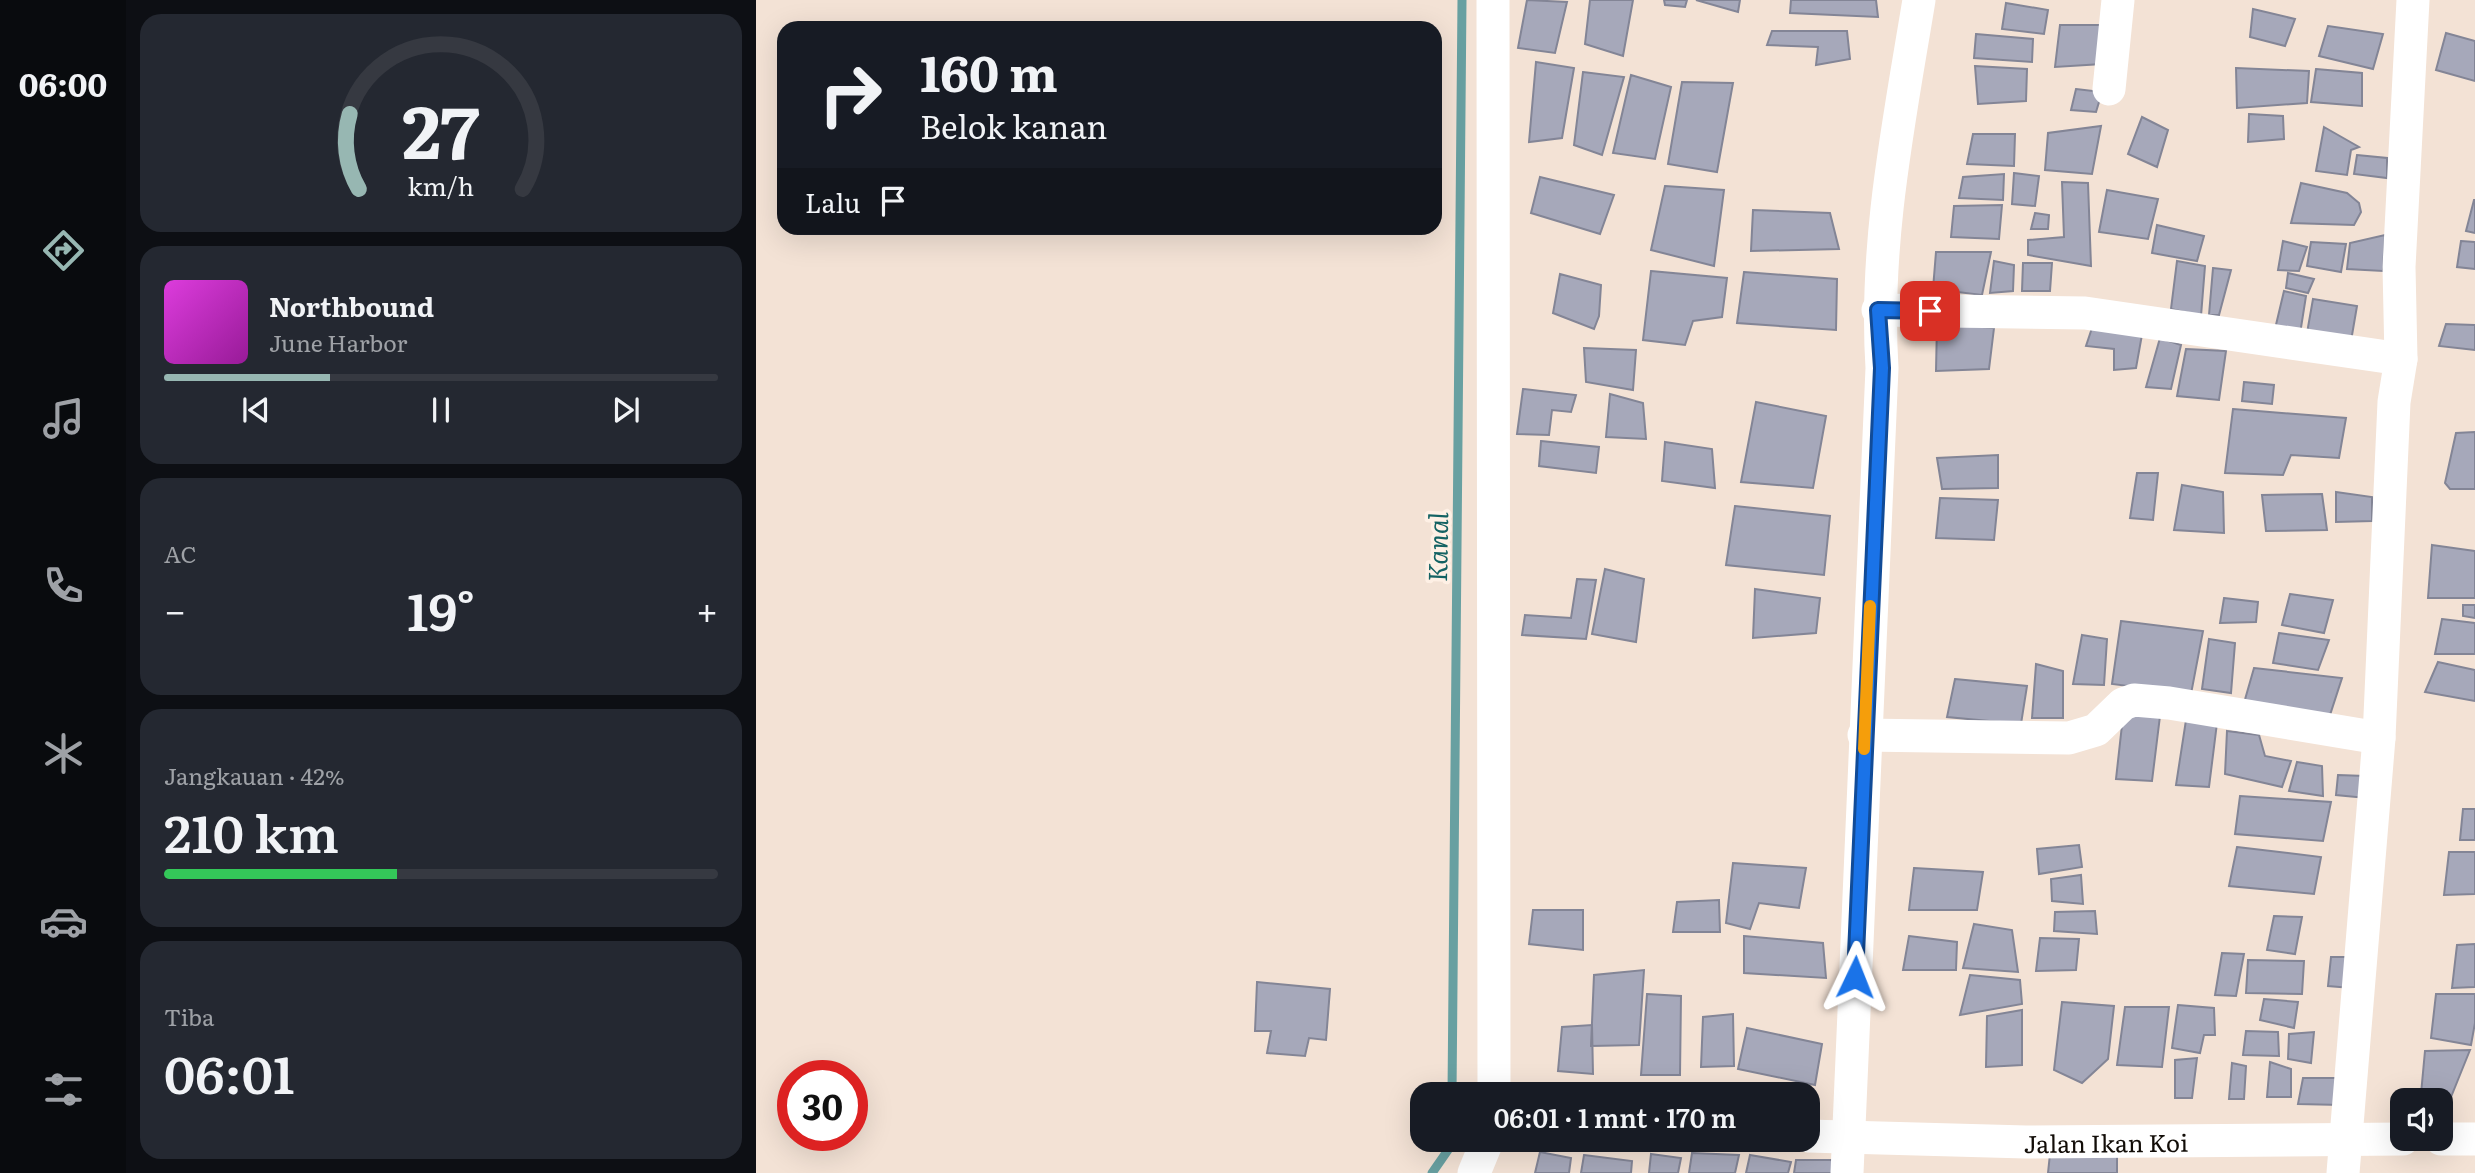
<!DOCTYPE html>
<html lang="id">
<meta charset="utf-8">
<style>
body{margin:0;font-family:Literata,serif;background:#242831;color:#f1f3f6;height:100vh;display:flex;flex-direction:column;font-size:26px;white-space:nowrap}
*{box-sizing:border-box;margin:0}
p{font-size:23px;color:#9ea1a6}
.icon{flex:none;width:38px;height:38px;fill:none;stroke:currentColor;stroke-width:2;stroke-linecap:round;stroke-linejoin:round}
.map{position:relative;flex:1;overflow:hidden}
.details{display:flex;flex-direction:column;gap:14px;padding:14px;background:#0d0f14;width:630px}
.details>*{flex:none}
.top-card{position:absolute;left:21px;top:21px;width:665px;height:214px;border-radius:21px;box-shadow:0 7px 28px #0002;background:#171b24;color:#f1f3f6;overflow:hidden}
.buttons{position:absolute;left:1634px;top:1088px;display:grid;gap:14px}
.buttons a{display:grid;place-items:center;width:63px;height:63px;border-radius:14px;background:#171b24;box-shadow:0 7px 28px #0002;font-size:35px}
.speed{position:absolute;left:21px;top:1060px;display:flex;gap:14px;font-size:35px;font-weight:700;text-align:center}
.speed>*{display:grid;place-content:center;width:91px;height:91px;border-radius:50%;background:#171b24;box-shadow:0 7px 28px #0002;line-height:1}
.speed .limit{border:10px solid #d22;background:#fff;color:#111}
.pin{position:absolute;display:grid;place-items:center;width:60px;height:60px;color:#fff;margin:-30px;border-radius:14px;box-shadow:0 4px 10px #0006}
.me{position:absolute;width:77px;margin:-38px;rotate:2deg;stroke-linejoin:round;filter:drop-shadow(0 0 5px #0008)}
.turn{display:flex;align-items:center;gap:24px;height:147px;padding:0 28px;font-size:32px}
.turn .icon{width:91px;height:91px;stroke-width:2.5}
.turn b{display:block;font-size:49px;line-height:60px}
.then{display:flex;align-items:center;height:66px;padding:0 28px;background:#0003;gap:14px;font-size:26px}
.big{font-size:52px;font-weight:600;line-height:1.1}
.details .widget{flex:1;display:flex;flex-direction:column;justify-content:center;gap:10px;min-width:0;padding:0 24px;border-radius:21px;background:#242831}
.details .dial{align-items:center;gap:0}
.dial svg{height:182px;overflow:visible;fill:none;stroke:#363941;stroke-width:7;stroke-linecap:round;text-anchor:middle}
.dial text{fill:#f1f3f6;stroke:none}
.song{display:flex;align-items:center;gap:21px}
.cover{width:84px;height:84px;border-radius:10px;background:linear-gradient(135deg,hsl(300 70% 55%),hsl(300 70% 35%))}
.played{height:7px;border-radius:4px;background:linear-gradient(90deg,#97b7b2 30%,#363941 30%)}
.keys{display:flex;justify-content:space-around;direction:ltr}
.heat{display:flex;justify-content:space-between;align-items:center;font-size:38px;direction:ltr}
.charge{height:10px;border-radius:5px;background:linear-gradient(90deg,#34c759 42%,#363941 0)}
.trip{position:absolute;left:654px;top:1082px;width:410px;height:70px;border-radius:21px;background:#171b24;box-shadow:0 7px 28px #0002;font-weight:600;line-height:70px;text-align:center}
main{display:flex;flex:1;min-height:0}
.tabs{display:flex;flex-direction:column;width:126px;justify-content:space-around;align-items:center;background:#090b0e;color:#9ea1a6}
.tabs .icon{width:49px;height:49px}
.tabs .selected{color:#97b7b2}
.tabs b{font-size:32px;color:#f1f3f6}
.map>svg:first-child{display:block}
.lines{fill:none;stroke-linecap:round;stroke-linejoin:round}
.stream{stroke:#68a0a1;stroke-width:9}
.building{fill:#a6a8ba;stroke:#838596;stroke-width:2}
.minor{stroke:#fff;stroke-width:33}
.route-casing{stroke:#114b97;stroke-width:18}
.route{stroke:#1a73e8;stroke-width:12}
.slow{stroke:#f59e0b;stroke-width:12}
.labels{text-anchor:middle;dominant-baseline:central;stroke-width:7;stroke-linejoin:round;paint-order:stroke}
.street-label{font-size:24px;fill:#120d08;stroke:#fef0e5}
.water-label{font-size:26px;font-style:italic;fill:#136263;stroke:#fef0e5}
</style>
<main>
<nav class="tabs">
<b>06:00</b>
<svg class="icon selected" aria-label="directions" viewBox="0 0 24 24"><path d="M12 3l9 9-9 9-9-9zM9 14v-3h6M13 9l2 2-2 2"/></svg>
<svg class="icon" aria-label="music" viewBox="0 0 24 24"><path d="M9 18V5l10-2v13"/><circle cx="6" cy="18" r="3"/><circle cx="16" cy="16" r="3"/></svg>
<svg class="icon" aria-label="phone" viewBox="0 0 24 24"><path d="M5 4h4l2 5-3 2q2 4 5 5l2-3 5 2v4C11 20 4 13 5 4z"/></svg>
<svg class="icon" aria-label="climate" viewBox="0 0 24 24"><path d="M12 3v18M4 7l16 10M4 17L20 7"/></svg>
<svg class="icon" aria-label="car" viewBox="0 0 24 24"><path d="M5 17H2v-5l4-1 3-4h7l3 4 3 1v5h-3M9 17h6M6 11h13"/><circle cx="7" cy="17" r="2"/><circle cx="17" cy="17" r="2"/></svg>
<svg class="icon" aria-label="filters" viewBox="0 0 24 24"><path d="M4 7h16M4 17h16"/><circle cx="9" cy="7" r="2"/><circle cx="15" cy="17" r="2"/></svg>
</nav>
<section class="details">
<div class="widget dial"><svg viewBox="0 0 100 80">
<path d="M14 69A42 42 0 1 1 86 69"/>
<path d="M14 69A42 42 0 0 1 10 36" stroke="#97b7b2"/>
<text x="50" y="56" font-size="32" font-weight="700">27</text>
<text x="50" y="72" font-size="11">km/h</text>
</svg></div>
<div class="widget">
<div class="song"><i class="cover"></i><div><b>Northbound</b><p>June Harbor</p></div></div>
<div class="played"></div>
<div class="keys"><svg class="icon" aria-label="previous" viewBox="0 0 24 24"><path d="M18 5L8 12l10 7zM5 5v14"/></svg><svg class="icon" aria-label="pause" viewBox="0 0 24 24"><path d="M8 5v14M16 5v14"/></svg><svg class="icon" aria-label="next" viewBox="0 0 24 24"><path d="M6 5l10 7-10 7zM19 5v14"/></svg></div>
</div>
<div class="widget"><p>AC</p>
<div class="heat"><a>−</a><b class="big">19°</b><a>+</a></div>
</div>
<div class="widget"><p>Jangkauan · 42%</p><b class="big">210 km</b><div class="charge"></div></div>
<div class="widget"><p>Tiba</p><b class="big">06:01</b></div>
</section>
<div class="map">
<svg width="1719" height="1173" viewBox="0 0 1719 1173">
<rect width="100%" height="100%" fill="#f3e2d5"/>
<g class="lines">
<!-- stream -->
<path class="stream" d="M696,1094L706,0
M676,1173L692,1150V1139"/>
</g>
<!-- building -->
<path class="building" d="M771,0L811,2L799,53L762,48Z
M834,0H877L867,56L829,44Z
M908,0H931L929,7L909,5Z
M940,0H984L982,12Z
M1035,0H1120L1122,17L1034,13Z
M1250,3L1292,10L1288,34L1246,29Z
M1497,9L1539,19L1529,46L1494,37Z
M1304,25H1348L1346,64L1299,67Z
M1572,26L1627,34L1617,69L1563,56Z
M1016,31H1091L1094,59L1060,65L1062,47L1011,45Z
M1690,33L1719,41V81L1680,70Z
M1220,34L1277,39L1276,62L1218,58Z
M780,62L818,68L806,138L773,142Z
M1219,66L1271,69L1270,101L1222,104Z
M1480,68L1553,71L1551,103L1481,108Z
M1560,69L1606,73V106L1555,102Z
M827,72L868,77L846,155L818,145Z
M875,75L915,87L899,159L857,153Z
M926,82L977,83L961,172L912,164Z
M1320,89L1346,92L1340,112L1315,110Z
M1493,114L1527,116L1528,139L1492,142Z
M1386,117L1412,130L1401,167L1372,154Z
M1345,126L1336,174L1289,170L1292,133Z
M1568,127L1603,147L1595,150L1591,175L1560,171Z
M1217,134H1259L1258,166L1211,164Z
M1601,155L1631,158V178L1598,174Z
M1258,173L1283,176L1279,206L1256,204Z
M1248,174L1247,200L1203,198L1207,177Z
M784,177L858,195L844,234L775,213Z
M1306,182L1332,183L1335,266L1272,255V240L1308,237Z
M1545,183L1591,193L1603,203L1605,212L1598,225L1535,223Z
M909,186L968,190L958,266L895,250Z
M1351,190L1402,199L1392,239L1343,232Z
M1718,200H1719V233L1710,231Z
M1246,205L1243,239L1195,237L1198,206Z
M997,210L1074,213L1083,249L995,251Z
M1279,213L1293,215L1292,229H1275Z
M1401,225L1448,236L1441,261L1396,253Z
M1629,235L1627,271L1591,269L1594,243Z
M1527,241L1551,247L1543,271L1522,270Z
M1705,241L1719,242V269L1701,267Z
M1555,242L1590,244L1585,272L1551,266Z
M1180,252H1235L1226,295L1177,289Z
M1238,261L1258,265L1257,291L1234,293Z
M1421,261L1449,266L1445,316L1415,309Z
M1267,263H1296L1294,291H1266Z
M1457,268L1475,270L1463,315H1453Z
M895,271L971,278L966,317L937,321L929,345L887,340Z
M988,272L1081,279L1080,330L981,323Z
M1532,273L1558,279L1552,293L1530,288Z
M804,274L845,285L843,316L838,329L797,313Z
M1528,291L1550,296L1544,334L1519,329Z
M1557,299L1601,306L1595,341L1551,333Z
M1338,322L1387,329L1380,368L1358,370V349L1330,346Z
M1181,323L1238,328L1233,369L1180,371Z
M1690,324L1719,325V350L1683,346Z
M1404,338L1425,345L1415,389L1390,387Z
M828,348L880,350L877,390L830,382Z
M1430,349L1470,351L1463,400L1421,396Z
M1488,382L1518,385L1516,404L1486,401Z
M767,389L820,395L815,412L796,410L793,435L761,434Z
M854,394L887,403L890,439L850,437Z
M1000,402L1070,416L1057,488L985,482Z
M1477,409L1590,418L1583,458L1535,455L1527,475L1469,473Z
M1719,432V489H1694L1689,483L1700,433Z
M785,441L843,447L840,473L783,466Z
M909,442L956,449L959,488L906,481Z
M1242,455V488L1186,489L1181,458Z
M1381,473H1402L1397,520L1374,518Z
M1426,485L1467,492L1468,533L1418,530Z
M1580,492L1616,497V521L1580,522Z
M1566,494L1571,530L1510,531L1506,495Z
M1184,498L1242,500L1238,540L1180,538Z
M979,506L1074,516L1068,575L970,565Z
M1676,545L1719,551V598H1672Z
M849,569L888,579L880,642L836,634Z
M821,579L840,580L830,639L766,635L769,615L815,618Z
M999,589L1064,598L1060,633L997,638Z
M1534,594L1577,600L1568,633L1526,625Z
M1468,598L1502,602L1500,622L1464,623Z
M1707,605H1719V618L1707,616Z
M1686,619L1719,623V654H1679Z
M1365,621L1447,631L1435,694L1356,684Z
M1523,633L1573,640L1562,670L1517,663Z
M1326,635L1351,639L1348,685L1317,684Z
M1453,639L1479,643L1475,693L1446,689Z
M1682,662L1719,670V701L1669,692Z
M1280,664L1307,671V718H1276Z
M1498,668L1586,678L1573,718L1488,703Z
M1199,679L1271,686L1265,724L1191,717Z
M1367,716H1404L1396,781L1360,779Z
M1430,720L1461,723L1453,787L1420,785Z
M1471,731L1503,735L1509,756L1535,761L1526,787L1469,774Z
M1541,762L1566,766L1567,796L1533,791Z
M1582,775L1609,776L1610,798L1580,795Z
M1484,796L1575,802L1567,841L1479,834Z
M1707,809H1719V840H1704Z
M1323,845L1326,867L1283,874L1281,849Z
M1481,847L1565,857L1558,894L1473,886Z
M1693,852H1719V894L1688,895Z
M977,863L1050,868L1043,908L1003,903L994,929L970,923Z
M1158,868L1227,872L1221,910H1153Z
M1325,875L1327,904L1296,901L1295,879Z
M963,900L964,932H917L921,902Z
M777,910H827V950L773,944Z
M1339,911L1341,934L1298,931L1299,912Z
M1518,916L1546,917L1539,954L1511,950Z
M1218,924L1256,930L1262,972L1207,968Z
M988,936L1067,943L1070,978L988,973Z
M1153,936L1201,942L1200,970H1147Z
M1284,938L1323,939L1320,970L1280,971Z
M1719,944V987L1696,988L1701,945Z
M1466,953L1488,954L1480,996L1459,995Z
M1575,957H1594L1595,988L1572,986Z
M1492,960L1548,961L1546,994L1490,993Z
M888,970L883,1045L835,1046L838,975Z
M1214,975L1264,980L1266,1004L1204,1015Z
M501,982L574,989L570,1040L553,1038L549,1056L511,1053L515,1031H499Z
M891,994L925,996L924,1075H885Z
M1680,994H1719V1023L1715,1045L1675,1038Z
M1508,999L1542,1002L1538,1028L1504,1020Z
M1306,1002L1358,1006L1352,1059L1326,1083L1298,1070Z
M1422,1005L1458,1008L1459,1035H1448L1444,1053L1416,1048Z
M1369,1007H1413L1406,1067L1361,1065Z
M1266,1010V1065L1230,1067L1231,1016Z
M977,1014L978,1066L945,1067L947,1017Z
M836,1025L837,1074L802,1071L806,1027Z
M991,1028L1066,1044L1059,1085L982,1069Z
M1490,1031L1522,1032L1523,1056L1487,1055Z
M1558,1032L1555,1063L1532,1059L1533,1034Z
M1714,1050L1695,1097L1665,1094L1669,1051Z
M1441,1058L1436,1098H1419V1060Z
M1514,1062L1535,1069V1097H1511Z
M1476,1063L1490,1066L1488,1099H1473Z
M1547,1078H1585V1105L1542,1104Z
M784,1152L815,1158L813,1173H779Z
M936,1153L983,1155L979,1173H933Z
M895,1154L925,1158L922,1173H893Z
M1294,1154L1361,1155V1173H1292Z
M828,1155L876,1161L875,1173H825Z
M994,1155L1035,1162L1032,1173H990Z
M1040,1160H1078L1077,1173H1038Z"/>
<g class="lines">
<!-- minor -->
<g class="minor">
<path d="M737,0L738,1094"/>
<path d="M1353,89L1362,0"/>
<path d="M1122,310L1329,313L1645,359"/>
<path d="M1108,735L1313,738L1340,730L1367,704L1378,700L1413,703L1623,738"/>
<path id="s1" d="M1052,1136L1270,1142L1647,1139"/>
<path d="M1685,1139H1719"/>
<path d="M718,1173L732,1139"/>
<path d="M1091,1173L1126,368C1118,244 1143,122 1163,0"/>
<path d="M1587,1173L1623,738L1638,402L1645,359L1643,267L1657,0"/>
</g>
</g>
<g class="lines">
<defs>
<path id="route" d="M1099,977L1126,368L1122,310L1174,311"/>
</defs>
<!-- route casing -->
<use href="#route" class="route-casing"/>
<!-- route -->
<use href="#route" class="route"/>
<!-- slow -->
<path class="slow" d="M1108,749L1114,606"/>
</g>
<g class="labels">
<!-- street labels -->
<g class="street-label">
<text stroke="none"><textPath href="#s1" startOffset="298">Jalan Ikan Koi</textPath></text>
</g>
<!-- water labels -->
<g class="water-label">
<text transform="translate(680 547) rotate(-89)">Kanal</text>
</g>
</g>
</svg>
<div class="buttons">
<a><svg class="icon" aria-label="sound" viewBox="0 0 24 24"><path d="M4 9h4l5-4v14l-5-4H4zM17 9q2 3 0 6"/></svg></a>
</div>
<div class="speed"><div class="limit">30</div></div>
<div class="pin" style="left:1174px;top:311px;background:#d93025"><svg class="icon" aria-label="arrive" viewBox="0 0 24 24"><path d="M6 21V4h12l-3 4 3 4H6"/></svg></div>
<svg class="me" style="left:1099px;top:977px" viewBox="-20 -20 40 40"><path d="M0-17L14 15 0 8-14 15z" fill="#1a73e8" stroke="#fff" stroke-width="4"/></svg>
<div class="trip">06:01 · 1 mnt · 170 m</div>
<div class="top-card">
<div class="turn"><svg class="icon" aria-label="right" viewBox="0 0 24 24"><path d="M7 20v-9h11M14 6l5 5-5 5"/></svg><div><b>160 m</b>Belok kanan</div></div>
<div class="then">Lalu<svg class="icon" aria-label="arrive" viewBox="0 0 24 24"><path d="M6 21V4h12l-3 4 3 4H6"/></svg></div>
</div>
</div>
</main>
